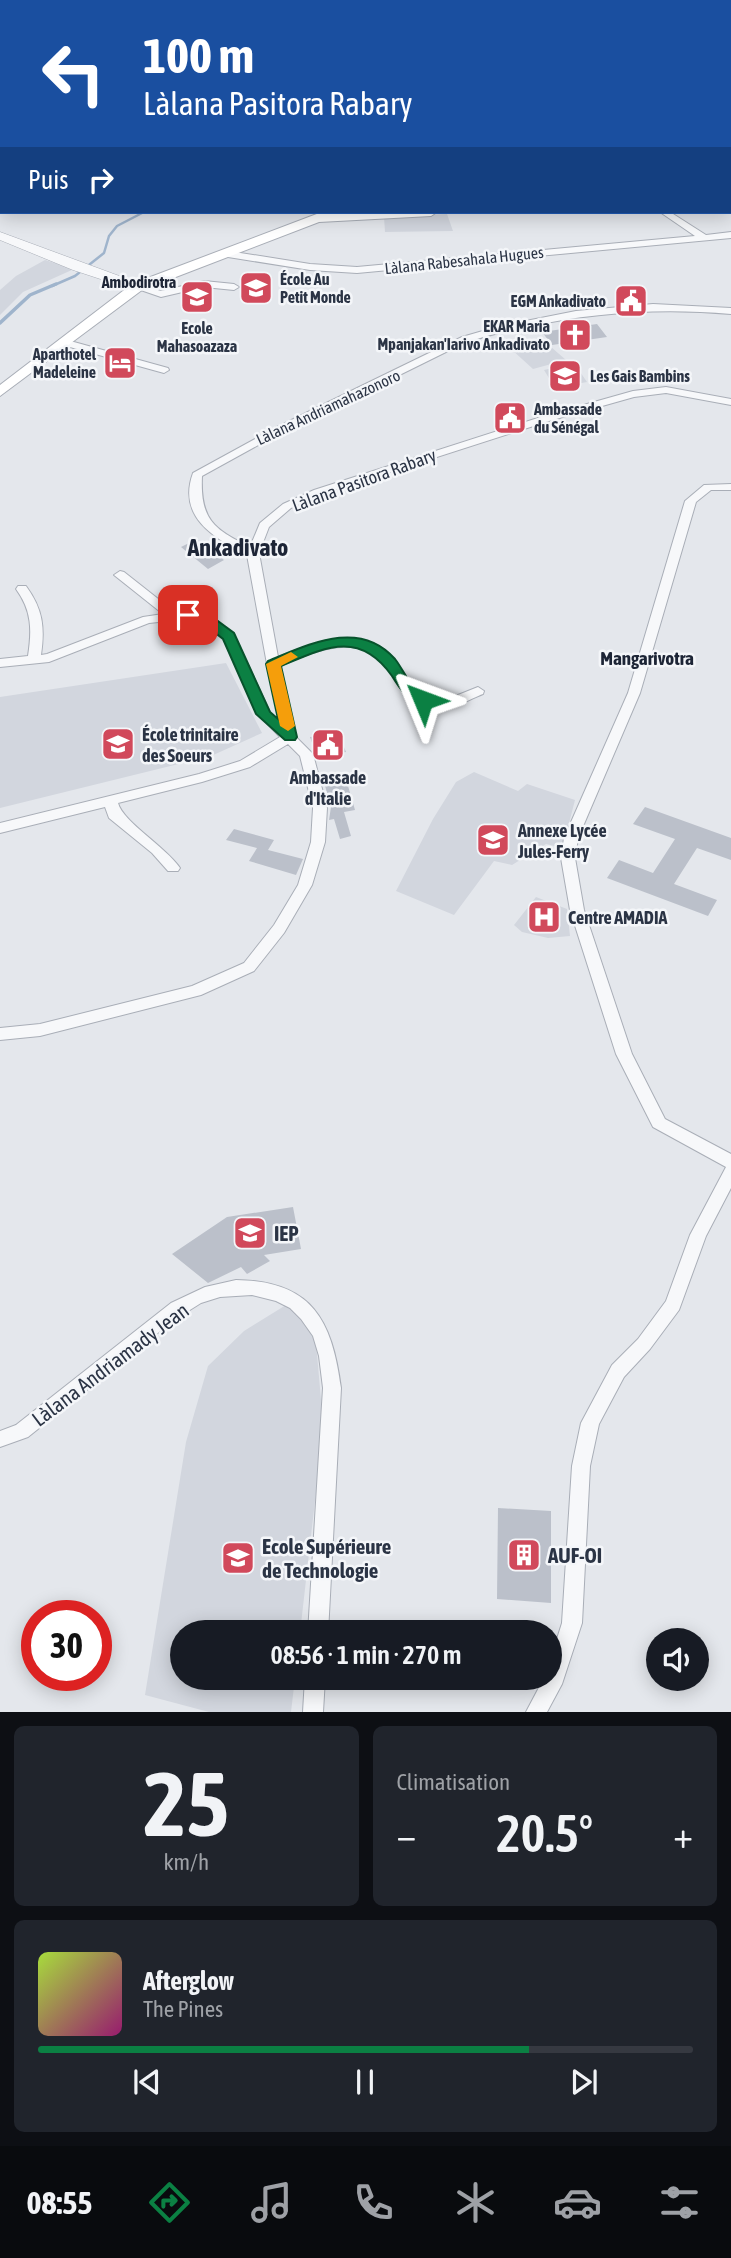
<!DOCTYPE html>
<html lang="fr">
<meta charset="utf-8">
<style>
body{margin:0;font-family:"Asap Condensed",sans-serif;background:#20242c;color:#f1f3f6;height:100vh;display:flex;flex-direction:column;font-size:26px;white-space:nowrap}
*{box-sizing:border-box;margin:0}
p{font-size:23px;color:#9ea1a6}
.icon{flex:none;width:38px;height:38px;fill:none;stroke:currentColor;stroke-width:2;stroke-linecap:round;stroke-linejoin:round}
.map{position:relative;height:1712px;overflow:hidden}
.details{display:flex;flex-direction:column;gap:14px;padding:14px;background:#0d0f14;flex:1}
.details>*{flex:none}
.guide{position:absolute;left:0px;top:0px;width:732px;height:214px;box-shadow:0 4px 18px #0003;background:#1a4fa0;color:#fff;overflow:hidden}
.tools{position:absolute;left:646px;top:1628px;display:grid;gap:14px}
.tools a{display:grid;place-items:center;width:63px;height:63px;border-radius:50%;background:#171b24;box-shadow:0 4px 18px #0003;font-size:35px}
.speed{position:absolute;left:21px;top:1600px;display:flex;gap:14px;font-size:35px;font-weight:700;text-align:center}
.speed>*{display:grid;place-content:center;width:91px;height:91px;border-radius:50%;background:#171b24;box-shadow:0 4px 18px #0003;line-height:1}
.speed .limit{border:10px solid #d22;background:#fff;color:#111}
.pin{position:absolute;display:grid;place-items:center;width:60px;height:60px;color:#fff;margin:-30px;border-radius:14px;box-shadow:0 4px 10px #0006}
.me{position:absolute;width:77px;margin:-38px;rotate:314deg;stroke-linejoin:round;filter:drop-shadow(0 0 5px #0008)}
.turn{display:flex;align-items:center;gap:24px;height:147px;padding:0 28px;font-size:32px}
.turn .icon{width:91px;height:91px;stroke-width:2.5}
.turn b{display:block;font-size:49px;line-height:60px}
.then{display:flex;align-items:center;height:66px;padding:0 28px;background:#0003;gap:14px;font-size:26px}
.big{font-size:52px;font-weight:600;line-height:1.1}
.details .widget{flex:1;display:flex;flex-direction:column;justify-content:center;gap:10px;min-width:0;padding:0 24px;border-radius:10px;background:#20242c}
.details .dial{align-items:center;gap:0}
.dial b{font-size:91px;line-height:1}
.song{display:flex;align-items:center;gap:21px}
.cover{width:84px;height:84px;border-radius:10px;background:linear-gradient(135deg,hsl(80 70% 55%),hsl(320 70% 35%))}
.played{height:7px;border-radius:4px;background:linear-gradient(90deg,#0b8043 75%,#363941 75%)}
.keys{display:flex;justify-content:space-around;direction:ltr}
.heat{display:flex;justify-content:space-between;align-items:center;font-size:38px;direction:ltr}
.details .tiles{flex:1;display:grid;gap:14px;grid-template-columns:1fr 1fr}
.widget:last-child{grid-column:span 2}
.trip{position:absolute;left:170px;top:1620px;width:392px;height:70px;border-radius:35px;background:#171b24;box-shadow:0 4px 18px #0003;font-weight:600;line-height:70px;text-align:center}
.dock{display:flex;height:112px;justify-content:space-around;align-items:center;background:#090b0e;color:#9ea1a6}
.dock .icon{width:49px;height:49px}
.dock .on{color:#0b8043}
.dock b{font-size:32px;color:#f1f3f6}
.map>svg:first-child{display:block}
.built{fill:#d2d6de}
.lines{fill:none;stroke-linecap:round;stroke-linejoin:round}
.stream-far1{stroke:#9fb4cc;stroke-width:2.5}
.stream{stroke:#9fb4cc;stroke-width:3.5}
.building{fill:#bbc0ca}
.minor-casing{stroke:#a9aeb7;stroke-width:2}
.tertiary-casing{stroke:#a9aeb7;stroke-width:1}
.secondary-casing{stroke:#a9aeb7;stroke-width:2}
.minor{fill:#f7f8fa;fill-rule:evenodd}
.tertiary{fill:#f7f8fa;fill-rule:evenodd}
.secondary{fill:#fff;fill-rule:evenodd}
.route{fill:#0b8043;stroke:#07532c;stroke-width:2}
.slow{fill:#f59e0b}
.labels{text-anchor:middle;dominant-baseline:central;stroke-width:5;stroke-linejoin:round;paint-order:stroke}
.far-street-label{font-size:16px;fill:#2b3445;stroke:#f4f6f9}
.far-poi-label{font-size:16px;font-weight:bold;fill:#2b3445;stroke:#f4f6f9;text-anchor:start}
.far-neighbourhood-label{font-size:16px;font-weight:bold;fill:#1d2536;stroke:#f4f6f9}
.street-label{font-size:18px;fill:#2b3445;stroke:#f4f6f9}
.poi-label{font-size:18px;font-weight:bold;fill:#2b3445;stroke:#f4f6f9;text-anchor:start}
.neighbourhood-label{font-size:19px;font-weight:bold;fill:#1d2536;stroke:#f4f6f9}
.near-poi-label{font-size:21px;font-weight:bold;fill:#2b3445;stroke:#f4f6f9;text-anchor:start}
.near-street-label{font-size:21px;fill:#2b3445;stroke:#f4f6f9}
.district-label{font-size:24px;font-weight:bold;fill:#1d2536;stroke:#f4f6f9}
</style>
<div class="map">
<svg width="731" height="1712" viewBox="0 0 731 1712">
<rect width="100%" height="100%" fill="#e4e7ec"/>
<!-- built -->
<path class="built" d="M447,214L453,231L385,232L384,217Z
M45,260L74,269L23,292L0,315V290L16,276Z
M543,340L566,360L533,369L511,349Z
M574,363L587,382L555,388L544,370Z
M226,663L262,733L211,756L0,808V697Z
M474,772L518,791L527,784L575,800L566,835L559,847L546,844L512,865L494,861L454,915L396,891L433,819L456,782Z
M536,897L567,909L570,936L548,938L522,932L514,925Z
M286,1305L301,1316L316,1343L322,1411L317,1483L300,1633H182V1678H295L291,1712H209L145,1695L186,1442L208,1366L244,1331Z"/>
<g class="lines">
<!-- stream-far1 -->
<path class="stream-far1" d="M579,2L581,0
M52,286L75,276L104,253L109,236L117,226L144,212"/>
<!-- stream -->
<path class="stream" d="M0,323L30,295L56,284"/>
</g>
<!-- building -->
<path class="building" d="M597,324L607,337L552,345L542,332Z
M197,539L224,560L208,569L181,547Z
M338,733L346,752L317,757L310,737Z
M322,775L329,781L346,779L355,810L344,812L351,836L340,839L334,819L329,820L331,807Z
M645,807L731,838V860L697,848L674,884L717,900L708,916L607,878L619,860L653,873L675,839L633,824Z
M234,829L274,840L268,850L303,859L296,875L249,861L257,848L226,840Z
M293,1207L301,1249L264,1255L270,1261L247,1274L241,1267L208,1283L172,1254L227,1217Z
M498,1508L551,1511V1603L497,1599Z"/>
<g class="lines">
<defs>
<path id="minor" d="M4,0L20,2H6Z
M235,0L250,2H237Z
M639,0H647L648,2H640Z
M0,25H2L0,30Z
M0,37H2V42H0Z
M0,70H2V74H0Z
M2,124V130L0,131V125Z
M0,142L2,143V149L0,148Z
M730,142H731V148H730Z
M2,180V186L0,187V181Z
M660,212H670L706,235L731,232V238L357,273L310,270L228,257L223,254L228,251L310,264L357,267L695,236Z
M204,281L234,284L239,287L234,290L204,287L161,297L132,287L137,284L161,291Z
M653,304L731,308V314C662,308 595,312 527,327C500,332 474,338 450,350L262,443L202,476C200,519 213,529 250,547L260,523L283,504L314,490L541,417L633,391L666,387L731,399V405L666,393L634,397L549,421L322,494L291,508L269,527L259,553L278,657C314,642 366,623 396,661C401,668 404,677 410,685C417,693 428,698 438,703L478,687L484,691L483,694C472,698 447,712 437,712C430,712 422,706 417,703C401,693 397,679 386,665C357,631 313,652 280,666L296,737L313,754L327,808L325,842L312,885L284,933L254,971L201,995L40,1036L0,1040V1028L40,1024L192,986L244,963L274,925L298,885L311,842L313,808L300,756L288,744L250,767L202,782L118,803C123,822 166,847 180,868L178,871H168L152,853L109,818L105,807L0,833V823L199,774L240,761L280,737L258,714L224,638L206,626L187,619L149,623L49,662L0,667V659L28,656C32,630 32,611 16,589L18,586H26C43,609 45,628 41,655L47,654L143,617L163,614L114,575L120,571L124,572L176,613L192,612L214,620L233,633L270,712L280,722L267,664L247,555C214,538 177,517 193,473L275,428L462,337L500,326L576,311Z
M63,339L168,368L169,370L164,373L59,344V340Z
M731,484V490H711L696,502L640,693L578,838L575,858L584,910L632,1054L665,1119L731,1154V1188L706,1236L679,1310L650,1349L624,1377L599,1424L590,1466L582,1623L562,1684L547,1712H526L544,1678H550V1661L562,1623L572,1466L581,1423L612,1365L638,1339L666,1301L690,1235L726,1167L653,1127L616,1054L570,910L561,858L564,838L628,693L685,501L704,485Z
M236,1280C312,1281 332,1320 341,1388L328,1633H308L323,1388L319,1356L313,1336L301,1319L290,1308L276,1301L252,1295L220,1297L201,1303L174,1320L28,1437L0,1447V1431L16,1425L171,1303L205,1287Z
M305,1678H325L323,1712H303Z"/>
<path id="tertiary" d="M521,0H531L519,2Z
M0,232L141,284L143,287L137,291L73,270L0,240Z"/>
<path id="secondary" d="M368,0H381L382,2H369Z
M666,0H679L665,2Z
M730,177H731V185H730Z
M730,192H731V200H730Z
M322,212H339L338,214L437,212L431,216L319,222L142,290L0,396V385L132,284Z"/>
</defs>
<!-- minor casing -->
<use href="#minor" class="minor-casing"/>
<!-- tertiary casing -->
<use href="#tertiary" class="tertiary-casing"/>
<!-- secondary casing -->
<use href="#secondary" class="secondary-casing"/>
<!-- minor -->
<use href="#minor" class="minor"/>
<!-- tertiary -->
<use href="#tertiary" class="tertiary"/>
<!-- secondary -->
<use href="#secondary" class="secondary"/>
</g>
<!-- route -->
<path class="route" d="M188,611L215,619L234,633L270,712L278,719L266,664L268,661C308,645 359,618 395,659C402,668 406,678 413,686C418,692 426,694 430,700L423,704C407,700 400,689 392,676C359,629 324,648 281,666L297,737L295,740H285L256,714L223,639L205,625L183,618L181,615Z"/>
<!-- slow -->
<path class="slow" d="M291,652L298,657L281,666L295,726L288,731L280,726L266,664Z"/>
<!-- icons -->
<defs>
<symbol id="school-square" viewBox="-11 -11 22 22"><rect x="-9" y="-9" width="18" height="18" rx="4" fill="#d1495b" stroke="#f4f6f9"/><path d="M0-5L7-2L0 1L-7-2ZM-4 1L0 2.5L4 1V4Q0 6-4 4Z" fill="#fff"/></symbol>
<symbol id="civic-square" viewBox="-11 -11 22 22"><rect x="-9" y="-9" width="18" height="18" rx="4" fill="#d1495b" stroke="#f4f6f9"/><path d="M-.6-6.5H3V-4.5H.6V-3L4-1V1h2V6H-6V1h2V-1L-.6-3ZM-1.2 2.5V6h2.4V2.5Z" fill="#fff"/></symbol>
<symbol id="church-square" viewBox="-11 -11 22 22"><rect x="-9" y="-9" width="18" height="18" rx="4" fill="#d1495b" stroke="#f4f6f9"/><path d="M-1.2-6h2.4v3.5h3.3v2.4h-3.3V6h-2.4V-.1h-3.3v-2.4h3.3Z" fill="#fff"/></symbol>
<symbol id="hotel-square" viewBox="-11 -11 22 22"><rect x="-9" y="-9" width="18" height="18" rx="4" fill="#d1495b" stroke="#f4f6f9"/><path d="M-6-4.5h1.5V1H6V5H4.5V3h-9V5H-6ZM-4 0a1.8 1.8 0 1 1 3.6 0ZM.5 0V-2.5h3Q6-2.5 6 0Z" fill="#fff"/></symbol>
<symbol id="hospital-square" viewBox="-11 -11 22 22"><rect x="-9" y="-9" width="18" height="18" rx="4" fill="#d1495b" stroke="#f4f6f9"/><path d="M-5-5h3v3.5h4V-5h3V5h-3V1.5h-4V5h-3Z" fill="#fff"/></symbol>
<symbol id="university-square" viewBox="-11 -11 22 22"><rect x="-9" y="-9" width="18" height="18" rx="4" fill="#d1495b" stroke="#f4f6f9"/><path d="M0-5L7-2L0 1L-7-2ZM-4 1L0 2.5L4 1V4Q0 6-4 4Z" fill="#fff"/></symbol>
<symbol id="building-square" viewBox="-11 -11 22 22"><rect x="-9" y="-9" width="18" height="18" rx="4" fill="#d1495b" stroke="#f4f6f9"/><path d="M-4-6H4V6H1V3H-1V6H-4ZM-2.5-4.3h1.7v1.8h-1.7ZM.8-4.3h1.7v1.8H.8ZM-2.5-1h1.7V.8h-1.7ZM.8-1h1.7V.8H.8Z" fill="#fff"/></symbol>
</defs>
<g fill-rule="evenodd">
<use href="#school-square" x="237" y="269" width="38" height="38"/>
<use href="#school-square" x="178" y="278" width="38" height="38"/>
<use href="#civic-square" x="612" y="282" width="38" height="38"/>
<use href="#church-square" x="556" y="316" width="38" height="38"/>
<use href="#hotel-square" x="101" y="344" width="38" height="38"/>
<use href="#school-square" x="546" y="357" width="38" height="38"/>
<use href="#civic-square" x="491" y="399" width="38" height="38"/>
<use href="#school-square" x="99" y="725" width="38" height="38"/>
<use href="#civic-square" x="309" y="726" width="38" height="38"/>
<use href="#school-square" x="474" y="821" width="38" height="38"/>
<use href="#hospital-square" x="525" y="898" width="38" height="38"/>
<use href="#university-square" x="231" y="1214" width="38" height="38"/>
<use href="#building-square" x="505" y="1536" width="38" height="38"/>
<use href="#university-square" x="219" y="1539" width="38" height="38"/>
</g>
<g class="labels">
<!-- far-street labels -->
<g class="far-street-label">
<text transform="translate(464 260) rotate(-6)">Làlana Rabesahala Hugues</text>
<text transform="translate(328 407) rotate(-25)">Làlana Andriamahazonoro</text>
</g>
<!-- far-poi labels -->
<g class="far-poi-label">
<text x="280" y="279">École Au<tspan x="280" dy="18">Petit Monde</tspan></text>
<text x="606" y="301" text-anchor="end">EGM Ankadivato</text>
<text x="550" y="326" text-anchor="end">EKAR Maria<tspan x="550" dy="18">Mpanjakan'Iarivo Ankadivato</tspan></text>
<text x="197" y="328" text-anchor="middle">Ecole<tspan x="197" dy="18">Mahasoazaza</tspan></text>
<text x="96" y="354" text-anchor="end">Aparthotel<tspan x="96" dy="18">Madeleine</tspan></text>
<text x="590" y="376">Les Gais Bambins</text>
<text x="534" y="409">Ambassade<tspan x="534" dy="18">du Sénégal</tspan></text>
</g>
<!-- far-neighbourhood labels -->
<g class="far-neighbourhood-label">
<text x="139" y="282">Ambodirotra</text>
</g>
<!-- street labels -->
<g class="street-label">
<text transform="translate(364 480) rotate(-20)">Làlana Pasitora Rabary</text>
</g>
<!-- poi labels -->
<g class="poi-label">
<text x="142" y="734">École trinitaire<tspan x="142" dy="21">des Soeurs</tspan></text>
<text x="328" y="777" text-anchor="middle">Ambassade<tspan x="328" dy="21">d'Italie</tspan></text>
<text x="518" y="830">Annexe Lycée<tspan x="518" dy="21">Jules-Ferry</tspan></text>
<text x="568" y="917">Centre AMADIA</text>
</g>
<!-- neighbourhood labels -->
<g class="neighbourhood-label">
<text x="647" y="658">Mangarivotra</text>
</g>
<!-- near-poi labels -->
<g class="near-poi-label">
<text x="274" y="1233">IEP</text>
<text x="262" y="1546">Ecole Supérieure<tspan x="262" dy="24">de Technologie</tspan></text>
<text x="548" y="1555">AUF-OI</text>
</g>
<!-- near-street labels -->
<g class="near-street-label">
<text transform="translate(110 1364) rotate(-37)">Làlana Andriamady Jean</text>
</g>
<!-- district labels -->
<g class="district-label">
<text x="238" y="547">Ankadivato</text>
</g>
</g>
</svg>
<div class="tools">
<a><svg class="icon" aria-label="sound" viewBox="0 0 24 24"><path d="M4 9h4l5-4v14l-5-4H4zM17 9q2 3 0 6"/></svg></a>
</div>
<div class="speed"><div class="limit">30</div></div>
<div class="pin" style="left:188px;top:615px;background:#d93025"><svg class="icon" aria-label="arrive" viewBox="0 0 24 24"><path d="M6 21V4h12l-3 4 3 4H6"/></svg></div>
<svg class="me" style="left:423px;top:700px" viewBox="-20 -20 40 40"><path d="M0-17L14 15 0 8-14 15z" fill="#0b8043" stroke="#fff" stroke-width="4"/></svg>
<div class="trip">08:56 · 1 min · 270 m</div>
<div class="guide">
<div class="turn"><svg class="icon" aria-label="left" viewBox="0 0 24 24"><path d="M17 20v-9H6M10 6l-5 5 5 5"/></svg><div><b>100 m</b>Làlana Pasitora Rabary</div></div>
<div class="then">Puis<svg class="icon" aria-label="right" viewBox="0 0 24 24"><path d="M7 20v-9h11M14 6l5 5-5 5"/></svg></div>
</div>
</div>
<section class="details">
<div class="tiles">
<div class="widget dial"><b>25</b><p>km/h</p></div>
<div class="widget"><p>Climatisation</p>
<div class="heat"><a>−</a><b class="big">20.5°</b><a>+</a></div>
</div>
<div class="widget">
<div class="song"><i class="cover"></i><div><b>Afterglow</b><p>The Pines</p></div></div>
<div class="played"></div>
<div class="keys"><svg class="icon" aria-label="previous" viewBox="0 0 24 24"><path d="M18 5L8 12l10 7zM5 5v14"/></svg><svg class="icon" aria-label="pause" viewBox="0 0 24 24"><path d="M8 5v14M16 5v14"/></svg><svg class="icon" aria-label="next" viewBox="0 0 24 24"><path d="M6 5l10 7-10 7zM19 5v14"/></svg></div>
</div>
</div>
</section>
<nav class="dock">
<b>08:55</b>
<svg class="icon on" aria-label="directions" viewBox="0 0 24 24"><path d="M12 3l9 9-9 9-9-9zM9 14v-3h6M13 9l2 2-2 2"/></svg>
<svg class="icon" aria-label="music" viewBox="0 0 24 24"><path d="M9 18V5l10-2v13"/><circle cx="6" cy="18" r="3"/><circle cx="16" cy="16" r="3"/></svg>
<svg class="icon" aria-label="phone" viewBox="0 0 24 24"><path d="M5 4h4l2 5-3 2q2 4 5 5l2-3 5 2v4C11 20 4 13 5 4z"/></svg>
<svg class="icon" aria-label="climate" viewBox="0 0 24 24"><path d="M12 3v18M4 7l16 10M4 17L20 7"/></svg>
<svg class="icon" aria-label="car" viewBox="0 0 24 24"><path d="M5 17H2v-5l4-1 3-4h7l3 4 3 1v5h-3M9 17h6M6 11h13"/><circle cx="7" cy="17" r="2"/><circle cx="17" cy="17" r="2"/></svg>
<svg class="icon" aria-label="filters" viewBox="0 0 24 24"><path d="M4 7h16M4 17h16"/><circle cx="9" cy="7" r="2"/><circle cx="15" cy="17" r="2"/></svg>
</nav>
